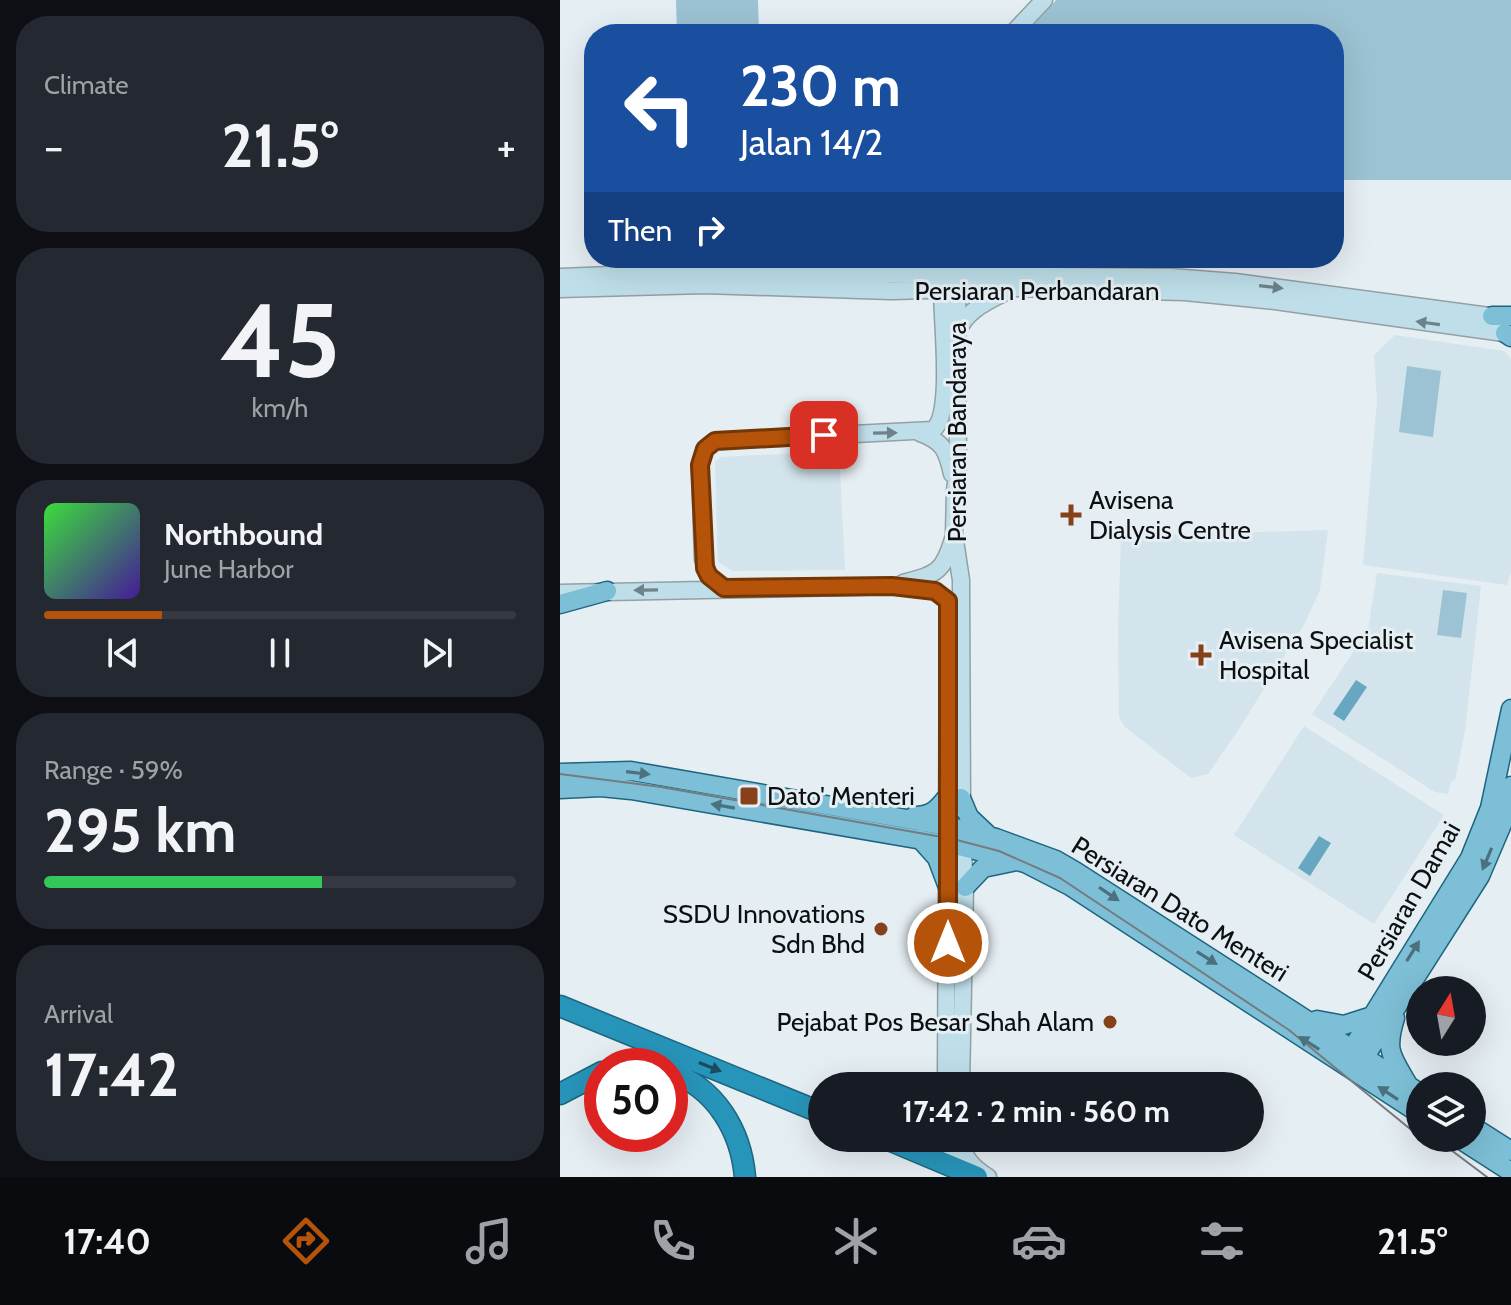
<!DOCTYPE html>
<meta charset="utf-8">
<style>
body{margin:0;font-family:Cabin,sans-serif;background:#242831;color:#f1f3f6;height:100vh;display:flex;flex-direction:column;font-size:30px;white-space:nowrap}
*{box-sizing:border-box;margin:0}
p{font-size:26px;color:#9ea1a6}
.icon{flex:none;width:44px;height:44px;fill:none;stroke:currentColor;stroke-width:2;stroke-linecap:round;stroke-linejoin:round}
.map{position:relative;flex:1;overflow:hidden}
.drawer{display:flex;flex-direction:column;gap:16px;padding:16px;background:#0d0f14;width:560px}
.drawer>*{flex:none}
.banner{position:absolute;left:24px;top:24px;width:760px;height:244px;border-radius:32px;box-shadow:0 8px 32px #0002;background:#1a4fa0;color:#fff;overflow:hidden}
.needle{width:52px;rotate:11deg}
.controls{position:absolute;left:846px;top:976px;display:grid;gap:16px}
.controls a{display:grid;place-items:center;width:80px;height:80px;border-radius:50%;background:#171b24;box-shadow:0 8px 32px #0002;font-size:40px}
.speed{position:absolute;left:24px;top:1048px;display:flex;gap:16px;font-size:40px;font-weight:700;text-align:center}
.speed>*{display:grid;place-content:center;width:104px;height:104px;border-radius:50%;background:#171b24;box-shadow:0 8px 32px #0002;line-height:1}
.speed .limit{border:12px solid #d22;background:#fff;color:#111}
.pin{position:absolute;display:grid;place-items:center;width:68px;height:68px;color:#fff;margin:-34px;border-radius:16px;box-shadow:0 4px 12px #0006}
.me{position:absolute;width:88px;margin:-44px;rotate:0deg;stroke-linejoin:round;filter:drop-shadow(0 0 6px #0008)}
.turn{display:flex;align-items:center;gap:28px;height:168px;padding:0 24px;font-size:36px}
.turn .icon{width:104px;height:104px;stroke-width:2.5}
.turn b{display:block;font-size:56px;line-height:68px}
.then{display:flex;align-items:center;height:76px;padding:0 24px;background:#0003;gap:16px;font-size:30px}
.big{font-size:60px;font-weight:700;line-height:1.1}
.drawer .widget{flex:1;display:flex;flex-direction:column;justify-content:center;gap:12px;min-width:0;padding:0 28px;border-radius:32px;background:#242831}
.drawer .dial{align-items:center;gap:0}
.dial b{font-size:104px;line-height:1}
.song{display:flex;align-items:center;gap:24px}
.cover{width:96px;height:96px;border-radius:12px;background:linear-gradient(135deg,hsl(120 70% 55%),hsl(260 70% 35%))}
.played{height:8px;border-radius:4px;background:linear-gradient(90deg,#b45309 25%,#363941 25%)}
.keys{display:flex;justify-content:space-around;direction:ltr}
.heat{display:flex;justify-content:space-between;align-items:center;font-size:44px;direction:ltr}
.charge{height:12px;border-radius:6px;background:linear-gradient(90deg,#34c759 59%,#363941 0)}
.trip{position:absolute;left:248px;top:1072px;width:456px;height:80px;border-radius:40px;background:#171b24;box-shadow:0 8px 32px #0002;font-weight:700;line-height:80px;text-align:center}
.tabs{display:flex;height:128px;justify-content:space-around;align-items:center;background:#090b0e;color:#9ea1a6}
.tabs .icon{width:56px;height:56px}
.tabs .selected{color:#b45309}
.tabs b{font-size:36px;color:#f1f3f6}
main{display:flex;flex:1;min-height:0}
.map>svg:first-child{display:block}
.built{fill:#d3e4ec}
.green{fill:#9cc3d3}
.water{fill:#67a7c1}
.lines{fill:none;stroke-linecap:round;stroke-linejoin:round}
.secondary-casing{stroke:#969fa3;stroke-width:19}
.primary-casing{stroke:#1e667f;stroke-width:21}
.motorway-casing{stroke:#1e667f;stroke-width:23}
.secondary{stroke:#bedfea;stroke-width:16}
.primary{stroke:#7dbfd6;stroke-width:18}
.motorway{stroke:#2795ba;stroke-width:20}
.tram{stroke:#757b7e;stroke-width:2}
.oneway{fill:#6e8289}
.oneway2{fill:#4b707e}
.oneway3{fill:#194c5e}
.route-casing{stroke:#753606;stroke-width:20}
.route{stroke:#b45309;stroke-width:14}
.poi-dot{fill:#86401a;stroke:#e5eef3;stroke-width:3}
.labels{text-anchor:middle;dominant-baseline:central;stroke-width:6;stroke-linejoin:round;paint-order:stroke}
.street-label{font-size:26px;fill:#0d1012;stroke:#e5eef3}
.poi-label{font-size:26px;fill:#0d1012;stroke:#e5eef3;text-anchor:start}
</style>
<main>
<section class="drawer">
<div class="widget"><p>Climate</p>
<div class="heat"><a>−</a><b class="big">21.5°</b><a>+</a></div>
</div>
<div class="widget dial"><b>45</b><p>km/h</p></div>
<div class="widget">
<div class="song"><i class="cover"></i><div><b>Northbound</b><p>June Harbor</p></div></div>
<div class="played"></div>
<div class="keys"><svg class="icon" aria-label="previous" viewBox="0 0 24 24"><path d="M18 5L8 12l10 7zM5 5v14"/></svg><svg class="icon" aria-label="pause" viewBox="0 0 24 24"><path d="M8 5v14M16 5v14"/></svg><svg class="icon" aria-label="next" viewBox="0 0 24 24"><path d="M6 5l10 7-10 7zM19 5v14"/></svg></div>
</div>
<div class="widget"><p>Range · 59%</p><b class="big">295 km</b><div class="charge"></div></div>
<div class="widget"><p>Arrival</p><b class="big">17:42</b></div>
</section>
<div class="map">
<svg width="951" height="1177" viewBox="0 0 951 1177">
<rect width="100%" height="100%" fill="#e5eef3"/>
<!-- built -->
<path class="built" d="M835,335L944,351L951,359V572L947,585L803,565L817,400L814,355Z
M279,451L285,570L173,571L158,562L155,462L161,457Z
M768,530L760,590L745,623L679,729L648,774L631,778L565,727L559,717L558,630L561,536Z
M817,573L921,586L905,731L895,780L891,781L888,794L875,792L752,714L808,630Z
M744,726L884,815L814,924L674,835Z"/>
<!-- green -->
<path class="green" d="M116,0H198L199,34H117Z
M496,0H951V180H774V34H465Z
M847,366L881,371L873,437L839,432Z
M883,590L907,593L901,638L877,635Z"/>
<!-- water -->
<path class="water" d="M796,680L807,687L784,721L773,714Z
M759,836L771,843L750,876L738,868Z"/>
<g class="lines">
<defs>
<path id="secondary" d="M452,34L484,0
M392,258L397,276L398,468L395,490L394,534L401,580L402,809
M411,258L436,275
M346,271L357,270L377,258
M0,277L100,273L611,277L675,282L944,318
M0,289L144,285L331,291L453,288L625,292L715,301L951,334
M397,334C404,311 428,301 448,291
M360,433C383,441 387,451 392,474
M343,583C376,574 383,573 393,539
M164,588L149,576L143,559L140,465L145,449L155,441L373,430C395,413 380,309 382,279
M0,593L332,586L375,591L388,601L386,1086
M401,1086L405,887L402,836
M379,1138V1146L385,1152L394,1151L400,1142
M400,1138C403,1157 412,1167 428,1177"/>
<path id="primary" d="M932,316H951
M945,333L951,337
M0,604L47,591
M0,773L71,771L387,826L436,838L496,860L515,871L860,1093
M0,789L41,787L71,790L403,847L465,863L510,886L860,1114
M401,798L409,817L427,834
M354,816C371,816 377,810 387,797
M360,839L377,858L388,887
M405,887L423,868L452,862
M835,1018C825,1051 831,1055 847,1083
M757,1020L784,1025L812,1016
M787,1057L910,858L930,808L951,709
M799,1066L920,876L943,822L951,786
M912,1126L951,1151
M898,1138L951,1172"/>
<path id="motorway" d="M0,1006L262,1113
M110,1072C156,1088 181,1131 185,1177
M0,1094L42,1072
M324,1138L417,1177"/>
</defs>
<!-- secondary casing -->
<use href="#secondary" class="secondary-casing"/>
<!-- primary casing -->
<use href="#primary" class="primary-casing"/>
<!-- motorway casing -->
<use href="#motorway" class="motorway-casing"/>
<!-- secondary -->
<use href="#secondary" class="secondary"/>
<!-- primary -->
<use href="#primary" class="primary"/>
<!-- motorway -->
<use href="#motorway" class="motorway"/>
<!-- tram -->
<path class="tram" d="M0,774L101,787L393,839L439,851L500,878L729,1030L860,1137
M875,1138L927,1177"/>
</g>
<!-- one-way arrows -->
<defs><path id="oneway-solid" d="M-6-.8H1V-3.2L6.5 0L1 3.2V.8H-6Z" transform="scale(2)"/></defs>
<g class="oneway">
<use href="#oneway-solid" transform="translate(711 287) rotate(7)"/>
<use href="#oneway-solid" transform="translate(868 323) rotate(-172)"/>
<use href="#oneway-solid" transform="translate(325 433) rotate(-1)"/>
<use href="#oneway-solid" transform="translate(86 590) rotate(179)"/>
</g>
<g class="oneway2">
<use href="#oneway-solid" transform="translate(78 773) rotate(7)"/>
<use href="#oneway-solid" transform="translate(163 806) rotate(-170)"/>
<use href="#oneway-solid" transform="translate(927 859) rotate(113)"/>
<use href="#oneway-solid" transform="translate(549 894) rotate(34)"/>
<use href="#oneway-solid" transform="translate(853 951) rotate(-58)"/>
<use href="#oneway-solid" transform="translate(647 958) rotate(32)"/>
<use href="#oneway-solid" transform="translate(749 1043) rotate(-148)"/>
<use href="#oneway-solid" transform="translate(828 1093) rotate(-147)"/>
</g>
<use class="oneway3" href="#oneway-solid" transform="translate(150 1067) rotate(22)"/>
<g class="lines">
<defs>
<path id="route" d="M264,435L155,441L145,449L140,465L145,568L149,576L164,588L332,586L375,591L388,601V943"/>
</defs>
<!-- route casing -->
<use href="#route" class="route-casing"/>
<!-- route -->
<use href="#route" class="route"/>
</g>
<!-- markers -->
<g class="poi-dot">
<path d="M507 503h8v8h8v8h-8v8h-8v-8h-8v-8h8z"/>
<path d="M637 643h8v8h8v8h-8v8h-8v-8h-8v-8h8z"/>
<rect x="179" y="786" width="20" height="20" rx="4"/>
<circle cx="321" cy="929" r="8"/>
<circle cx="550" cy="1022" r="8"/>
</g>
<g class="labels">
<!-- street labels -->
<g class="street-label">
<text x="477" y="291">Persiaran Perbandaran</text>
<text transform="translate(397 432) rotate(-90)">Persiaran Bandaraya</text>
<text transform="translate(849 901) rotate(-60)">Persiaran Damai</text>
<text transform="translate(620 909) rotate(32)">Persiaran Dato Menteri</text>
</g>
<!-- poi labels -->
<g class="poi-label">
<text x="529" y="500">Avisena<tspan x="529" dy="30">Dialysis Centre</tspan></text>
<text x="659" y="640">Avisena Specialist<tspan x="659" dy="30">Hospital</tspan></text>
<text x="207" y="796">Dato' Menteri</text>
<text x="305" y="914" text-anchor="end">SSDU Innovations<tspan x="305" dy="30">Sdn Bhd</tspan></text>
<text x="534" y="1022" text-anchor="end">Pejabat Pos Besar Shah Alam</text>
</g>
</g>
</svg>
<div class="controls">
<a><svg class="needle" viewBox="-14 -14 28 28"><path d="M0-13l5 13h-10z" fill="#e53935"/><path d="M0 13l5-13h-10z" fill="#9ea1a6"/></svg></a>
<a><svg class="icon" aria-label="layers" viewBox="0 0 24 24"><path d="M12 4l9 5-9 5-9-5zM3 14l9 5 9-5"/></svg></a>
</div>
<div class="speed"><div class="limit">50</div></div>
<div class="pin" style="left:264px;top:435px;background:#d93025"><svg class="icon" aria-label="arrive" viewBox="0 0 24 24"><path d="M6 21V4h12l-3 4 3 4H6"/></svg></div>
<svg class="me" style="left:388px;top:943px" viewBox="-20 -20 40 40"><circle r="17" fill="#b45309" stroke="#fff" stroke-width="3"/><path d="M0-11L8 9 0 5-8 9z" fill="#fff"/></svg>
<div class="trip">17:42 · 2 min · 560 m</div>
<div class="banner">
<div class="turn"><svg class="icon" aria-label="left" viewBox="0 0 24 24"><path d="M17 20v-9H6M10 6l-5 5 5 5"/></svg><div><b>230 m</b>Jalan 14/2</div></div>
<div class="then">Then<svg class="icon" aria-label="right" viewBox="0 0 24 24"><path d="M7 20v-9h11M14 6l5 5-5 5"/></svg></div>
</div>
</div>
</main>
<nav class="tabs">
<b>17:40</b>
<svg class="icon selected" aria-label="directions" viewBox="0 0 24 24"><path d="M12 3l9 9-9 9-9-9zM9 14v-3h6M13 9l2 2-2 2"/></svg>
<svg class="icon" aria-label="music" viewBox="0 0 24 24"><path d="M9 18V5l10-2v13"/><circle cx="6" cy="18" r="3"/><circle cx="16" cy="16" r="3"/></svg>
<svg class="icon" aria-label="phone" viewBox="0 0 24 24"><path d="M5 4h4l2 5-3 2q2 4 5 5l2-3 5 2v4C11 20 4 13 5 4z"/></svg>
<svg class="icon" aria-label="climate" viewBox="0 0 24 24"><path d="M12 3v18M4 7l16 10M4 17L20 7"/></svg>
<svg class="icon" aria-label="car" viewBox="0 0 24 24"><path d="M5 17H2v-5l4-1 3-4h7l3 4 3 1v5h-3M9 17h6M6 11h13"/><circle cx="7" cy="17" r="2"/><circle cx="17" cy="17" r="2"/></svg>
<svg class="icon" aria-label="filters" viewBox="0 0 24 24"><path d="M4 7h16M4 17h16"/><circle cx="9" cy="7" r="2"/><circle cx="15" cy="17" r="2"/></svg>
<b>21.5°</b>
</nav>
